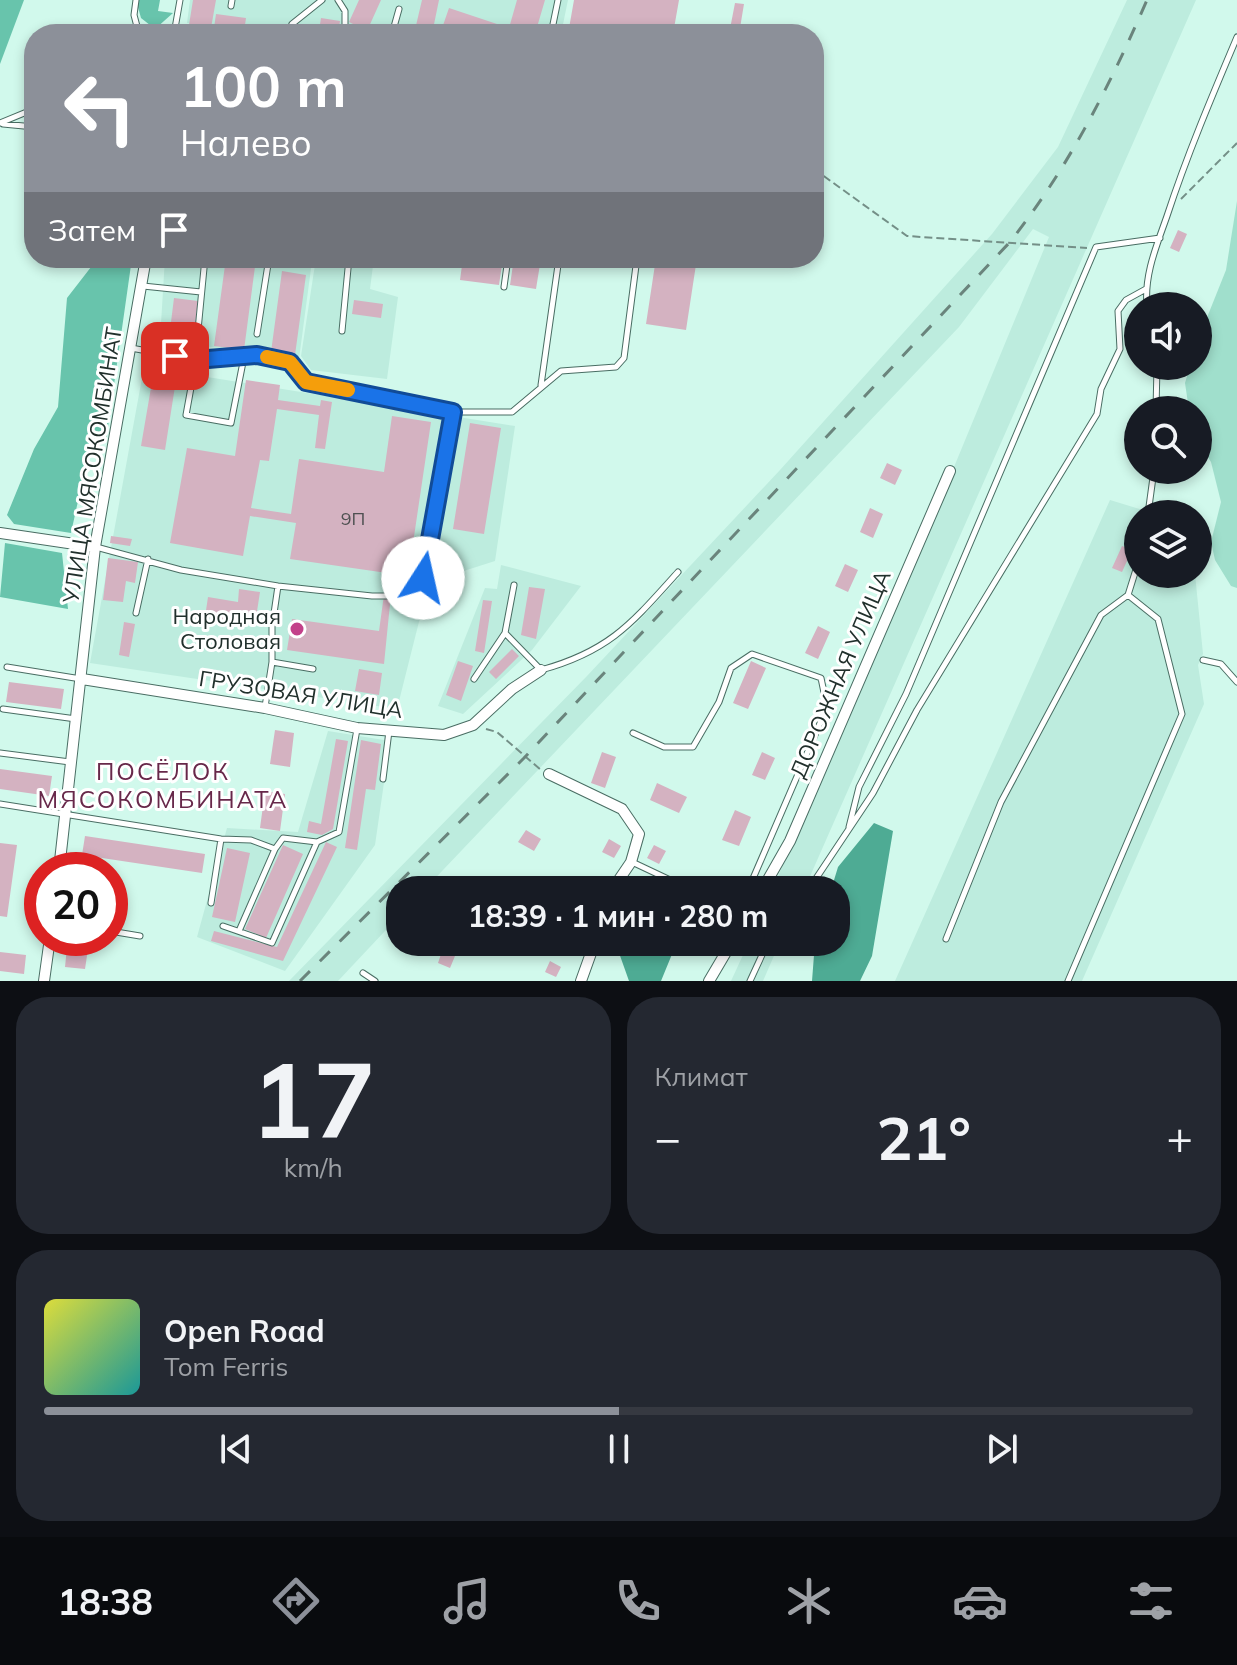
<!DOCTYPE html>
<html lang="ru">
<meta charset="utf-8">
<style>
body{margin:0;font-family:Mulish,sans-serif;background:#242831;color:#f1f3f6;height:100vh;display:flex;flex-direction:column;font-size:30px;white-space:nowrap}
*{box-sizing:border-box;margin:0}
p{font-size:26px;color:#9ea1a6}
.icon{flex:none;width:44px;height:44px;fill:none;stroke:currentColor;stroke-width:2;stroke-linecap:round;stroke-linejoin:round}
.map{position:relative;height:981px;overflow:hidden}
.panel{display:flex;flex-direction:column;gap:16px;padding:16px;background:#0d0f14;flex:1}
.panel>*{flex:none}
.guide{position:absolute;left:24px;top:24px;width:800px;height:244px;border-radius:32px;box-shadow:0 4px 12px #0003;background:#8c9099;color:#fff;overflow:hidden}
.controls{position:absolute;left:1124px;top:292px;display:grid;gap:16px}
.controls a{display:grid;place-items:center;width:88px;height:88px;border-radius:50%;background:#171b24;box-shadow:0 4px 12px #0003;font-size:40px}
.speed{position:absolute;left:24px;top:852px;display:flex;gap:16px;font-size:40px;font-weight:700;text-align:center}
.speed>*{display:grid;place-content:center;width:104px;height:104px;border-radius:50%;background:#171b24;box-shadow:0 4px 12px #0003;line-height:1}
.speed .limit{border:12px solid #d22;background:#fff;color:#111}
.pin{position:absolute;display:grid;place-items:center;width:68px;height:68px;color:#fff;margin:-34px;border-radius:16px;box-shadow:0 4px 12px #0006}
.me{position:absolute;width:88px;margin:-44px;rotate:10deg;stroke-linejoin:round;filter:drop-shadow(0 0 6px #0008)}
.turn{display:flex;align-items:center;gap:28px;height:168px;padding:0 24px;font-size:36px}
.turn .icon{width:104px;height:104px;stroke-width:2.5}
.turn b{display:block;font-size:56px;line-height:68px}
.then{display:flex;align-items:center;height:76px;padding:0 24px;background:#0003;gap:16px;font-size:30px}
.big{font-size:60px;font-weight:700;line-height:1.1}
.panel .widget{flex:1;display:flex;flex-direction:column;justify-content:center;gap:12px;min-width:0;padding:0 28px;border-radius:32px;background:#242831}
.panel .dial{align-items:center;gap:0}
.dial b{font-size:104px;line-height:1}
.song{display:flex;align-items:center;gap:24px}
.cover{width:96px;height:96px;border-radius:12px;background:linear-gradient(135deg,hsl(60 70% 55%),hsl(180 70% 35%))}
.played{height:8px;border-radius:4px;background:linear-gradient(90deg,#8c9099 50%,#363941 50%)}
.keys{display:flex;justify-content:space-around;direction:ltr}
.heat{display:flex;justify-content:space-between;align-items:center;font-size:44px;direction:ltr}
.panel .tiles{flex:1;display:grid;gap:16px;grid-template-columns:1fr 1fr}
.widget:last-child{grid-column:span 2}
.trip{position:absolute;left:386px;top:876px;width:464px;height:80px;border-radius:32px;background:#171b24;box-shadow:0 4px 12px #0003;font-weight:700;line-height:80px;text-align:center}
.tab-bar{display:flex;height:128px;justify-content:space-around;align-items:center;background:#090b0e;color:#9ea1a6}
.tab-bar .icon{width:56px;height:56px}
.tab-bar .selected{color:#8c9099}
.tab-bar b{font-size:36px;color:#f1f3f6}
.map>svg:first-child{display:block}
.built{fill:#bdecde}
.green{fill:#a0dfcc}
.forest{fill:#68c4ac}
.water{fill:#4eab94}
.building{fill:#d4b2c1}
.lines{fill:none;stroke-linecap:round;stroke-linejoin:round}
.service-casing{stroke:#496d63;stroke-width:7}
.minor-casing{stroke:#496d63;stroke-width:12}
.path{stroke:#748f87;stroke-width:2;stroke-dasharray:8 4;stroke-linecap:butt}
.service{stroke:#fff;stroke-width:5}
.minor{stroke:#fff;stroke-width:10}
.rail{stroke:#6a847c;stroke-width:3;stroke-dasharray:14 14;stroke-linecap:butt}
.route-casing{stroke:#114b97;stroke-width:20}
.route{stroke:#1a73e8;stroke-width:14}
.slow{stroke:#f59e0b;stroke-width:14}
.poi-dot{fill:#c3418a;stroke:#fff;stroke-width:3}
.labels{text-anchor:middle;dominant-baseline:central;stroke-width:6;stroke-linejoin:round;paint-order:stroke}
.number-label{font-size:18px;fill:#4e5051}
.street-label{font-size:22px;fill:#21302c;stroke:#fff}
.poi-label{font-size:22px;fill:#21302c;stroke:#fff;text-anchor:end}
.neighbourhood-label{font-size:24px;letter-spacing:2px;fill:#67284a;stroke:#fff}
</style>
<div class="map">
<svg width="1237" height="981" viewBox="0 0 1237 981">
<rect width="100%" height="100%" fill="#d1f9ec"/>
<!-- built -->
<path class="built" d="M190,0H568L561,34H258L187,23Z
M1127,0H1196L804,890H772L897,605L1049,237L1033,229L959,327L424,890H400V915L338,981H289L587,676L780,470L992,234L1058,147Z
M165,258H286L312,261L299,359L160,340Z
M316,258H374L370,289L398,297L387,379L311,370L301,356Z
M144,367L515,426L495,561L429,582L397,709L90,663Z
M1110,500L1156,514H1138V574H1195L1203,654L1198,665L1204,704L1082,981H895Z
M501,565L581,586L532,650L463,714L438,706L485,588L497,589Z
M328,731L390,741L375,845L285,971L197,937L227,828L298,832Z
M749,942H780L763,981H731Z"/>
<!-- green -->
<path class="green" d="M1237,201V588L1231,586L1215,560L1211,542L1221,502L1211,462L1198,441V410H1189L1185,383L1190,366H1198V340L1226,270Z"/>
<!-- forest -->
<path class="forest" d="M0,0H24L0,64Z
M136,0H160L158,11L173,13L155,29L141,18Z
M98,258H132L106,441L91,442L71,533L14,524L7,515L34,449L58,407L67,298Z
M5,543L62,553L68,609L0,597Z"/>
<!-- water -->
<path class="water" d="M874,823L893,831L872,956L860,981H812L815,942H836V890H831L838,867Z
M620,942H677L661,981H629L618,950Z"/>
<!-- building -->
<path class="building" d="M193,0H216L211,28L189,25Z
M359,0H381L367,31L349,22Z
M422,0H439L432,34H414Z
M517,0H545L535,34L522,31L521,34H440L449,8L509,28Z
M574,0H679L673,34H568Z
M735,3L744,4L739,34H729Z
M216,14L246,18L244,32L214,28Z
M321,18L340,21L338,34L319,31Z
M1178,230L1187,234L1179,252L1170,248Z
M226,258L256,259L244,350L214,346Z
M463,258H503L499,285L460,280Z
M514,258H541L536,289L510,285Z
M656,258H697L686,330L646,324Z
M282,271L306,275L295,355L271,352Z
M174,298L198,301L195,325L171,322Z
M354,300L383,304L381,318L352,314Z
M153,376L176,380L165,450L141,446Z
M246,380L280,385L278,400L320,406L321,400L332,402L325,449L315,448L319,415L277,409L269,461L260,460L251,508L291,514L299,459L384,472L392,416L431,422L408,577L393,574L384,664L287,650L292,619L379,631L387,573L290,559L296,523L250,516L243,556L170,543L187,448L235,456Z
M470,423L501,428L484,534L453,529Z
M887,463L902,470L895,485L880,478Z
M870,508L883,514L873,538L860,532Z
M111,536L132,539L130,546L110,543Z
M1122,546L1132,550L1122,572L1112,568Z
M108,558L138,562L135,583L126,581L123,602L103,600Z
M845,564L858,570L848,592L835,586Z
M529,587L545,589L536,639L521,635Z
M239,589L260,592L255,624L205,617L208,597L238,602Z
M483,600L492,601L484,653L475,651Z
M124,622L135,624L129,657L119,655Z
M818,626L830,632L818,659L805,653Z
M512,649L519,656L496,679L489,672Z
M458,661L473,666L461,701L446,695Z
M751,661L766,668L748,709L733,703Z
M359,669L382,673L379,695L355,691Z
M9,682L64,689L61,709L6,702Z
M275,730L294,733L290,767L270,764Z
M336,739L348,741L333,829L322,835L307,832L309,821L321,824Z
M361,740L381,744L375,790L366,789L357,850L345,848Z
M602,752L616,757L605,788L591,783Z
M762,752L775,758L765,780L752,775Z
M0,769L52,776L49,796L0,789Z
M657,783L687,797L679,813L650,800Z
M265,791L285,794L280,831L260,828Z
M735,810L751,817L739,846L722,840Z
M526,830L541,839L534,851L518,842Z
M85,836L205,854L202,873L82,855Z
M609,839L621,846L614,858L602,852Z
M326,842L337,847L283,961L211,941L214,931L277,947Z
M0,843L17,845L7,917L0,916Z
M283,845L303,854L266,938L245,929Z
M654,845L666,851L659,864L647,858Z
M227,848L250,853L235,922L212,917Z
M709,877L723,884L720,890H702Z
M67,947L88,949L85,969L65,967Z
M442,951L455,956L450,968L438,963Z
M0,952L26,955L24,974L0,971Z
M550,961L561,967L556,977L545,972Z"/>
<g class="lines">
<defs>
<path id="service" d="M136,0L134,15L139,34
M338,0L345,11V34
M231,6L232,0
M292,24L322,0
M166,34L174,30L226,34
M174,34L180,0
M392,34L399,9
M551,34L558,0
M0,123L34,109
M3,124L34,127
M143,286L201,292
M504,287L508,258
M1147,306C1144,274 1157,245 1167,216C1187,155 1212,96 1237,37
M198,330L205,258
M342,331L349,258
M257,334L269,258
M196,360L186,415L231,423L244,357
M541,385L559,258
M1156,410L1157,366
M453,412H512L561,371L616,367L624,358L637,258
M1148,514L1154,470
M96,547L181,570L278,586L372,596H400L413,592L423,578L453,412L306,382L290,362L257,355L196,360L131,348
M278,586L272,627V662L313,669
M136,613L148,559
M505,633L541,670C610,651 632,623 678,572
M1203,660L1221,664L1237,682
M7,667L81,679
M474,679L505,633L514,585
M265,707L272,662
M3,709L76,719
M633,733L664,747H693L719,702L731,668L752,654L821,678L827,707L748,890
M0,753L70,762
M383,779L389,731
M0,804L221,839L251,840L275,849L239,931
M849,827L859,787L906,694L1096,247L1160,238
M275,849L283,838L317,842
M632,862L668,879L680,890
M792,890L815,880L873,793L917,710L1097,414L1101,389L1120,349L1118,311L1126,300L1146,289
M211,903L221,839
M223,926L272,943L317,842L339,832L357,729
M110,931L140,936
M946,939L1001,802L1101,615L1128,595L1138,563
M363,973L375,981
M750,981L768,942
M1068,981L1182,714L1158,619L1128,595"/>
<path id="minor" d="M0,533L95,547
M82,679L265,708L357,728L444,735L473,725L512,689L541,670
M549,774L622,809L639,834L631,862L612,890
M59,870L95,547L146,258
M762,890L790,841L950,471
M44,981L50,938
M581,981L595,942
M709,981L732,942"/>
</defs>
<!-- service casing -->
<use href="#service" class="service-casing"/>
<!-- minor casing -->
<use href="#minor" class="minor-casing"/>
<!-- path -->
<path class="path" d="M814,169L907,236L1087,248
M1181,199L1237,143
M486,729L497,732L541,770"/>
<!-- service -->
<use href="#service" class="service"/>
<!-- minor -->
<use href="#minor" class="minor"/>
<!-- rail -->
<path class="rail" d="M300,981L524,758L1010,242C1069,167 1109,87 1147,0"/>
</g>
<g class="lines">
<defs>
<path id="route" d="M175,356L196,360L257,355L290,362L306,382L453,412L423,578"/>
</defs>
<!-- route casing -->
<use href="#route" class="route-casing"/>
<!-- route -->
<use href="#route" class="route"/>
<!-- slow -->
<path class="slow" d="M267,357L290,362L306,382L348,390"/>
</g>
<!-- markers -->
<circle class="poi-dot" cx="297" cy="629" r="8"/>
<g class="labels">
<!-- number labels -->
<g class="number-label">
<text x="353" y="518">9П</text>
</g>
<!-- street labels -->
<g class="street-label">
<text transform="translate(92 465) rotate(-81)">УЛИЦА МЯСОКОМБИНАТ</text>
<text transform="translate(840 674) rotate(-67)">ДОРОЖНАЯ УЛИЦА</text>
<text transform="translate(301 694) rotate(9)">ГРУЗОВАЯ УЛИЦА</text>
</g>
<!-- poi labels -->
<g class="poi-label">
<text x="281" y="616">Народная<tspan x="281" dy="25">Столовая</tspan></text>
</g>
<!-- neighbourhood labels -->
<g class="neighbourhood-label">
<text x="163" y="771">ПОСЁЛОК<tspan x="163" dy="28">МЯСОКОМБИНАТА</tspan></text>
</g>
</g>
</svg>
<div class="controls">
<a><svg class="icon" aria-label="sound" viewBox="0 0 24 24"><path d="M4 9h4l5-4v14l-5-4H4zM17 9q2 3 0 6"/></svg></a>
<a><svg class="icon" aria-label="search" viewBox="0 0 24 24"><circle cx="10" cy="10" r="6"/><path d="M15 15l6 6"/></svg></a>
<a><svg class="icon" aria-label="layers" viewBox="0 0 24 24"><path d="M12 4l9 5-9 5-9-5zM3 14l9 5 9-5"/></svg></a>
</div>
<div class="speed"><div class="limit">20</div></div>
<div class="pin" style="left:175px;top:356px;background:#d93025"><svg class="icon" aria-label="arrive" viewBox="0 0 24 24"><path d="M6 21V4h12l-3 4 3 4H6"/></svg></div>
<svg class="me" style="left:423px;top:578px" viewBox="-20 -20 40 40"><circle r="19" fill="#fff"/><path d="M0-13L10 11 0 6-10 11z" fill="#1a73e8"/></svg>
<div class="trip">18:39 · 1 мин · 280 m</div>
<div class="guide">
<div class="turn"><svg class="icon" aria-label="left" viewBox="0 0 24 24"><path d="M17 20v-9H6M10 6l-5 5 5 5"/></svg><div><b>100 m</b>Налево</div></div>
<div class="then">Затем<svg class="icon" aria-label="arrive" viewBox="0 0 24 24"><path d="M6 21V4h12l-3 4 3 4H6"/></svg></div>
</div>
</div>
<section class="panel">
<div class="tiles">
<div class="widget dial"><b>17</b><p>km/h</p></div>
<div class="widget"><p>Климат</p>
<div class="heat"><a>−</a><b class="big">21°</b><a>+</a></div>
</div>
<div class="widget">
<div class="song"><i class="cover"></i><div><b>Open Road</b><p>Tom Ferris</p></div></div>
<div class="played"></div>
<div class="keys"><svg class="icon" aria-label="previous" viewBox="0 0 24 24"><path d="M18 5L8 12l10 7zM5 5v14"/></svg><svg class="icon" aria-label="pause" viewBox="0 0 24 24"><path d="M8 5v14M16 5v14"/></svg><svg class="icon" aria-label="next" viewBox="0 0 24 24"><path d="M6 5l10 7-10 7zM19 5v14"/></svg></div>
</div>
</div>
</section>
<nav class="tab-bar">
<b>18:38</b>
<svg class="icon selected" aria-label="directions" viewBox="0 0 24 24"><path d="M12 3l9 9-9 9-9-9zM9 14v-3h6M13 9l2 2-2 2"/></svg>
<svg class="icon" aria-label="music" viewBox="0 0 24 24"><path d="M9 18V5l10-2v13"/><circle cx="6" cy="18" r="3"/><circle cx="16" cy="16" r="3"/></svg>
<svg class="icon" aria-label="phone" viewBox="0 0 24 24"><path d="M5 4h4l2 5-3 2q2 4 5 5l2-3 5 2v4C11 20 4 13 5 4z"/></svg>
<svg class="icon" aria-label="climate" viewBox="0 0 24 24"><path d="M12 3v18M4 7l16 10M4 17L20 7"/></svg>
<svg class="icon" aria-label="car" viewBox="0 0 24 24"><path d="M5 17H2v-5l4-1 3-4h7l3 4 3 1v5h-3M9 17h6M6 11h13"/><circle cx="7" cy="17" r="2"/><circle cx="17" cy="17" r="2"/></svg>
<svg class="icon" aria-label="filters" viewBox="0 0 24 24"><path d="M4 7h16M4 17h16"/><circle cx="9" cy="7" r="2"/><circle cx="15" cy="17" r="2"/></svg>
</nav>
